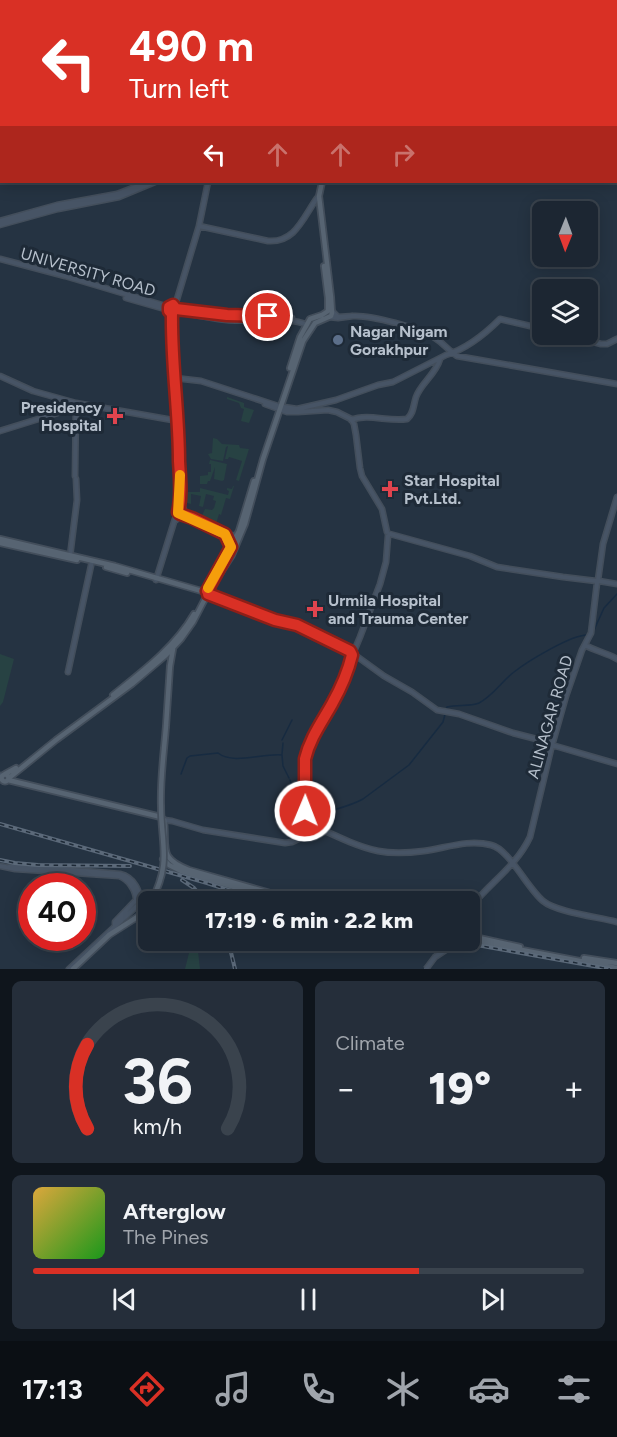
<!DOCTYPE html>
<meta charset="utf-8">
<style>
body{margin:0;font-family:Figtree,sans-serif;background:#252e3a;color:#f1f3f6;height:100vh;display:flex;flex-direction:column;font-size:22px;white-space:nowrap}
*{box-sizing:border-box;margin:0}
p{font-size:20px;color:#a0a5ac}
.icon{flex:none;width:33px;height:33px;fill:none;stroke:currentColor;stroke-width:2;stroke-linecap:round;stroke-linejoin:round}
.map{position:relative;height:969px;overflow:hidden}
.drawer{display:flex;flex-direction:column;gap:12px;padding:12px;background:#0f151c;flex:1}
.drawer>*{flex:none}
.hud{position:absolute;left:0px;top:0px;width:618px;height:183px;box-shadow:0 3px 15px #0003,0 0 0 2px #3a434d;background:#d93025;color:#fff;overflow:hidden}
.needle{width:39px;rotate:181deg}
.fabs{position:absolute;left:532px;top:201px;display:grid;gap:12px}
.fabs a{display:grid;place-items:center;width:66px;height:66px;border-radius:9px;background:#1c2632;box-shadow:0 3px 15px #0003,0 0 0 2px #3a434d;font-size:30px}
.speed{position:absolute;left:18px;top:873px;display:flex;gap:12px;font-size:30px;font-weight:700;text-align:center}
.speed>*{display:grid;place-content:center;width:78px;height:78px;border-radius:50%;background:#1c2632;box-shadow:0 3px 15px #0003,0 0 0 2px #3a434d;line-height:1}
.speed .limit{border:9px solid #d22;background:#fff;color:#111}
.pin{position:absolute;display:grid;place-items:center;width:51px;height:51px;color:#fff;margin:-26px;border:3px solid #fff;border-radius:50%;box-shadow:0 2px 6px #0007}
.me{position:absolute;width:66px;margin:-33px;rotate:1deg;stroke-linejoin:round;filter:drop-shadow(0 0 4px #0008)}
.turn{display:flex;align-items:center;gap:21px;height:126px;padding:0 30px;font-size:27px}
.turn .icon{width:78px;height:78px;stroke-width:2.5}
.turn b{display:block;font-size:42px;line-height:51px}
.lanes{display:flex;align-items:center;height:57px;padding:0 30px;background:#0003;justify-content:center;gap:30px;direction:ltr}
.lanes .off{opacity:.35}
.big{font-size:45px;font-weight:800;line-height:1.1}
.drawer .tile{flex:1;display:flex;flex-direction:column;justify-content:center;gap:9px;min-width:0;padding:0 21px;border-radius:9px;background:#252e3a}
.drawer .dial{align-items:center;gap:0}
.dial svg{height:156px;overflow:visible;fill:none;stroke:#3a434d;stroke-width:7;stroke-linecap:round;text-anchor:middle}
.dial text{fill:#f1f3f6;stroke:none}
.song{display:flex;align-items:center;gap:18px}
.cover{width:72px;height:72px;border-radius:9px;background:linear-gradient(135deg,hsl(40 70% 55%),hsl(120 70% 35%))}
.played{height:6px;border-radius:3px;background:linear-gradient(90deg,#d93025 70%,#3a434d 70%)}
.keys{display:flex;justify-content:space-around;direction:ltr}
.heat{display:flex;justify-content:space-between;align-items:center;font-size:33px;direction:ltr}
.drawer .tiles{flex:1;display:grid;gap:12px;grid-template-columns:1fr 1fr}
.tile:last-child{grid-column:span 2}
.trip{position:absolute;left:138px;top:891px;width:342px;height:60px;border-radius:9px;background:#1c2632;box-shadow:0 3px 15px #0003,0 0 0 2px #3a434d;font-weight:800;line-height:60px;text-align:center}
.dock{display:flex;height:96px;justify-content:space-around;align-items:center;background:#0b0f14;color:#a0a5ac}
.dock .icon{width:42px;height:42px}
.dock .current{color:#d93025}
.dock b{font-size:27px;color:#f1f3f6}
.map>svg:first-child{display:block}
.green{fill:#274243}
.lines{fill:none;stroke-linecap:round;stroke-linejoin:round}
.stream{stroke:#172b41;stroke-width:1.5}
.secondary-casing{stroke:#434e5b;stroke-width:7}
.primary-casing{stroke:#434e5b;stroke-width:8}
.secondary{stroke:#475465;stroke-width:4}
.primary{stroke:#576472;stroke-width:4.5}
.rail-casing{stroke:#5b6979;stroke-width:4}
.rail{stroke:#1e2a37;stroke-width:1.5;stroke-dasharray:4.5;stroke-linecap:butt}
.secondary-bridge-casing{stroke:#434e5b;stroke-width:7;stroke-linecap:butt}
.primary-bridge-casing{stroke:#434e5b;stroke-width:8;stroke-linecap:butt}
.secondary-bridge{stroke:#475465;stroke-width:4}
.primary-bridge{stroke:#576472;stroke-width:4.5}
.route-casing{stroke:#8d1f18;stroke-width:15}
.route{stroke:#d93025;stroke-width:10}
.slow{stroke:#f59e0b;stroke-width:10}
.service-dot{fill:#5c6f8a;stroke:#1e2a37;stroke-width:2}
.health-dot{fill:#e0444e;stroke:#1e2a37;stroke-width:2}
.labels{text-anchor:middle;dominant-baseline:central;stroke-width:6;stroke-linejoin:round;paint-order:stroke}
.street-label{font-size:16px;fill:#b6c0cc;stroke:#1e2a37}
.poi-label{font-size:16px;font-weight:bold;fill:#b6c0cc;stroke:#1e2a37;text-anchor:start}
</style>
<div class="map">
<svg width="617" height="969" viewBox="0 0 617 969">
<rect width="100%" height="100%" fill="#253342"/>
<!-- green -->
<path class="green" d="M227,397L244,403V407L254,410L249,423L241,421L244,409L241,408L239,403L227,399Z
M213,438L217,439L222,444L239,445L240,448L249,449L239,481L236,480L242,461L229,457L228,459H225L228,446L226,447L223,461L211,459L208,454L212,453Z
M210,460L227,464L224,480L222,481L214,479L215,467L210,481H208L207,484H200V476L208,475V472H211V464H209Z
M233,486H234L230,499L226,498L221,515L219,514L215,527L200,520L205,509L212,510L214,508L216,501L213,500L214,496L206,494L203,507L199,506L201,496L191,494V504L184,502L183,492H200V488L228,495L229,491L227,490V488L232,489Z
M0,654L14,659L3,702L0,706Z
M190,949L198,951L200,969H185Z"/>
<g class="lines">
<!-- stream -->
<path class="stream" d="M36,2L38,0
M0,20L2,19
M0,98H2
M594,630L604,608L617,594
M282,740L292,720
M282,754L283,743
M181,774L187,758L190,756L218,753C233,765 263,753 282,755L283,766L289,778
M290,780L295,794L292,822L297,824L307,821
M311,818C328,810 347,808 363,799L409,765L443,722L447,707C458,704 469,707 479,703C493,696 502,681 514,672C528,661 571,635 587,635"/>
<defs>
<path id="secondary" d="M62,0L63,2
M176,2V0
M291,2L294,0
M362,2L363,0
M0,60H2
M616,90L617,89
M616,172H617
M0,221L57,205L117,194L148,182
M0,225L58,209L119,197L155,182
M199,226L268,241C295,243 303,218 317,198
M0,259L65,276L169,307
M126,298L168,310
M175,306L199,226L208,182
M176,309L227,316L292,318
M175,312C193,314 210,318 227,320C246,322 292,316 307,325
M353,316C371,315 420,328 435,338C443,343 449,351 457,356L617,384
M329,317L338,318L353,316L338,317L333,312
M564,334L601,344H607L617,339
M0,376L33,391L76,403L75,476
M175,378L201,381L278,406L297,409L336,400L378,385L393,382L446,355C466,349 485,334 500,319L543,329
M265,404L287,412H298L328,410L337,412L351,419L354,424L356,435L360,468L362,476L382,509L387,532
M351,420C368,413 388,422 407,419C414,413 413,406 416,397C421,383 436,374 440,359
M0,431L61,412L76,403L178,421
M192,518L225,534L237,536
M176,520L181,514L192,518L185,513L182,504
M390,534L470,556L497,567L563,577L596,581
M70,556L77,500L76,479
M156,580L179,506V432L173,353L172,313
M598,580L603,544L617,497
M599,581L617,584
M209,594L216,597L209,593
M216,597L255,613L297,625L350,651
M585,645C595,651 607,653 617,659
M350,651L355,649L360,637L380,584L386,562L388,536
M355,655L384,676L412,692L437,710L459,714L513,733L552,743
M68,672L92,561
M552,745L617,764
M0,775L3,776
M0,778L2,779
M164,820L172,821L203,830L285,843L292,842L311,833L324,832
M310,824C332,834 355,846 378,851C393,854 409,853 424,851C446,848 468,839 491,845C509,849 527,888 543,901C556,912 598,917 617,922
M303,838L309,831L310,824L305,808V759C310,738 322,722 332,704C341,688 348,672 352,655
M0,866L15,869L119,876C128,879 136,890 136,900L115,922V926
M9,867L14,866L38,867L120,874C133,877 143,892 138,905L69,969
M470,908C489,883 516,867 530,837L551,749L566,696L582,650L591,633L597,583"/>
<path id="primary" d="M42,2L45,0
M501,2L502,0
M0,27L2,26
M290,368L300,337L310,319L322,315L328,311V298L324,266
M0,539L115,566L205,592
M0,543L77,560
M106,567L127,573
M214,578L239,531L254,481
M208,592L232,555L245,524L263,459L303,341L315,323L331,316L332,313L331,297L319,196L322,182
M113,695C143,671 175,647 194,614
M166,726L170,666L173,649
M5,774L16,768
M1.5 778a3.5 3.5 0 1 1 7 0a3.5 3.5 0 1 1-7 0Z
M9,778L56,740L132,684L166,655L181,639L193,622L207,595
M8,780L161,817L164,820C167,849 158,858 189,870L302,902
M163,859L169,865L181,871L284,902
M470,936L520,947
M469,940L617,968
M584,958L617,963
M73,969L109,935L142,914L148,906"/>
</defs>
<!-- secondary casing -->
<use href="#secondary" class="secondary-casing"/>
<!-- primary casing -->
<use href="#primary" class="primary-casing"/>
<!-- secondary -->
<use href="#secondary" class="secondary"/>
<!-- primary -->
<use href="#primary" class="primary"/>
<defs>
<path id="rail" d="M0,824L207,883L265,902
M0,860L15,863L38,865L130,866
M182,880L194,888L206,902
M228,940L235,969
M449,940L610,969"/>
</defs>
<!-- rail casing -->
<use href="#rail" class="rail-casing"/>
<!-- rail -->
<use href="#rail" class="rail"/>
<defs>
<path id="secondary-bridge" d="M426,969L435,957L447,949L451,940"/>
<path id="primary-bridge" d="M151,902C172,862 161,845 161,806C160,779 164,752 166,726"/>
</defs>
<!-- secondary-bridge casing -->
<use href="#secondary-bridge" class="secondary-bridge-casing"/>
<!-- primary-bridge casing -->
<use href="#primary-bridge" class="primary-bridge-casing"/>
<!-- secondary-bridge -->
<use href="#secondary-bridge" class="secondary-bridge"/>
<!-- primary-bridge -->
<use href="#primary-bridge" class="primary-bridge"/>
</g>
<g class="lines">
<defs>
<path id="route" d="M268,316L227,315L176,309L173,305L169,307V311L172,313C171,362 179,412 179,461C180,478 182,496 178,512L180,514L192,518L225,534L231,547L207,591L208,592V594L275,620L297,625L350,651L352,655C348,672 341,688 332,704C322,722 310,738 305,759V811"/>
</defs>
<!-- route casing -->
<use href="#route" class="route-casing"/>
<!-- route -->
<use href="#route" class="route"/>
<!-- slow -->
<path class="slow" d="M180,475L178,513L225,534L231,547L208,588"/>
</g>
<!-- markers -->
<circle class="service-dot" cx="338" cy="340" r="6"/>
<g class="health-dot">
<path d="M112 407h6v6h6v6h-6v6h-6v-6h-6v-6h6z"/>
<path d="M387 480h6v6h6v6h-6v6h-6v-6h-6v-6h6z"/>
<path d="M312 600h6v6h6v6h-6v6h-6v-6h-6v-6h6z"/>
</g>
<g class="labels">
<!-- street labels -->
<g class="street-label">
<text transform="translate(88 272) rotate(16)">UNIVERSITY ROAD</text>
<text transform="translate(550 717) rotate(-74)">ALINAGAR ROAD</text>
</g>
<!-- poi labels -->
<g class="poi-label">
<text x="350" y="331">Nagar Nigam<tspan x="350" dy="18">Gorakhpur</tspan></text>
<text x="102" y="407" text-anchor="end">Presidency<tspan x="102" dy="18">Hospital</tspan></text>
<text x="404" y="480">Star Hospital<tspan x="404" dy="18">Pvt.Ltd.</tspan></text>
<text x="328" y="600">Urmila Hospital<tspan x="328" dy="18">and Trauma Center</tspan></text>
</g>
</g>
</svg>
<div class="fabs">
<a><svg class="needle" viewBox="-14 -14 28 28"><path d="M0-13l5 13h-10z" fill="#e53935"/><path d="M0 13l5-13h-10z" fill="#a0a5ac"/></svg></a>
<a><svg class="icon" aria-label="layers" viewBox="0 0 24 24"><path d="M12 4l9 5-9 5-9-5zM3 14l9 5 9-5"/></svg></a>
</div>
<div class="speed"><div class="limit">40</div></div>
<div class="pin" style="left:268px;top:316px;background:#d93025"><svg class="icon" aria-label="arrive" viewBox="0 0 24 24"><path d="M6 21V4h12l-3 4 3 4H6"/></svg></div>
<svg class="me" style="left:305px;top:811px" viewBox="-20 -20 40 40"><circle r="17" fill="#d93025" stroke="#fff" stroke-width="3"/><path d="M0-11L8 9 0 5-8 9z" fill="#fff"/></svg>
<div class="trip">17:19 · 6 min · 2.2 km</div>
<div class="hud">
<div class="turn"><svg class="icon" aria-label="left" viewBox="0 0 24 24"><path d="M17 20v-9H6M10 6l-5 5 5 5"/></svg><div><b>490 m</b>Turn left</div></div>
<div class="lanes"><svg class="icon" aria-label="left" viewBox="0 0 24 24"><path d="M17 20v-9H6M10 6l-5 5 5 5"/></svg><svg class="icon off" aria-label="ahead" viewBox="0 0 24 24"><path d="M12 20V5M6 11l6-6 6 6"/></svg><svg class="icon off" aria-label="ahead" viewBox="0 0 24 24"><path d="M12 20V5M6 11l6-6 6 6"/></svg><svg class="icon off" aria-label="right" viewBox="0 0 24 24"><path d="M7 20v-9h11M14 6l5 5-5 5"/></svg></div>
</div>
</div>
<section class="drawer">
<div class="tiles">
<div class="tile dial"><svg viewBox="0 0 100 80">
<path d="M14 69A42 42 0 1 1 86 69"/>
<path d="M14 69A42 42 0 0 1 14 26" stroke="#d93025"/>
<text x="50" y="56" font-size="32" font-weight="700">36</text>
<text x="50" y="72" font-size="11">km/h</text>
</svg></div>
<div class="tile"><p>Climate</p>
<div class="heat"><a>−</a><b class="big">19°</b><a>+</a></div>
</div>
<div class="tile">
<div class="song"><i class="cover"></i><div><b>Afterglow</b><p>The Pines</p></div></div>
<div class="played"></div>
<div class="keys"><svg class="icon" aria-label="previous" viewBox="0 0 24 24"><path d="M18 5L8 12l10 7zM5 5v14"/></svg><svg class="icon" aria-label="pause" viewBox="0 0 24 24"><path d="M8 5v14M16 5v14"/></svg><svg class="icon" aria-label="next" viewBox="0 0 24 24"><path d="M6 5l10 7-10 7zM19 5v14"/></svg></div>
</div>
</div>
</section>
<nav class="dock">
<b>17:13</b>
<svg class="icon current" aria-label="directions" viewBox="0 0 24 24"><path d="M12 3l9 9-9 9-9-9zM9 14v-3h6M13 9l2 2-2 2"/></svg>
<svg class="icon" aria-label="music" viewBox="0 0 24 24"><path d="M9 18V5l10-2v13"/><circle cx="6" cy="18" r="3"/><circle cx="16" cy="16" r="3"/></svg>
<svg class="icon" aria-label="phone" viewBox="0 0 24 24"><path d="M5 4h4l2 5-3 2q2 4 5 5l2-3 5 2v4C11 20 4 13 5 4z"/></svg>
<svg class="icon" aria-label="climate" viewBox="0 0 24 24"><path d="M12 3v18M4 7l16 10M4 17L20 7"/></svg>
<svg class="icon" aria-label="car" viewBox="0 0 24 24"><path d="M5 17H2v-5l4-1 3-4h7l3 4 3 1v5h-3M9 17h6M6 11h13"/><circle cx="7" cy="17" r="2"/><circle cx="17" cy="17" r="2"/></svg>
<svg class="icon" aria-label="filters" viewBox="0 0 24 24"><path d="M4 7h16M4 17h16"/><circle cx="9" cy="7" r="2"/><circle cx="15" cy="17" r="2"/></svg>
</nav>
